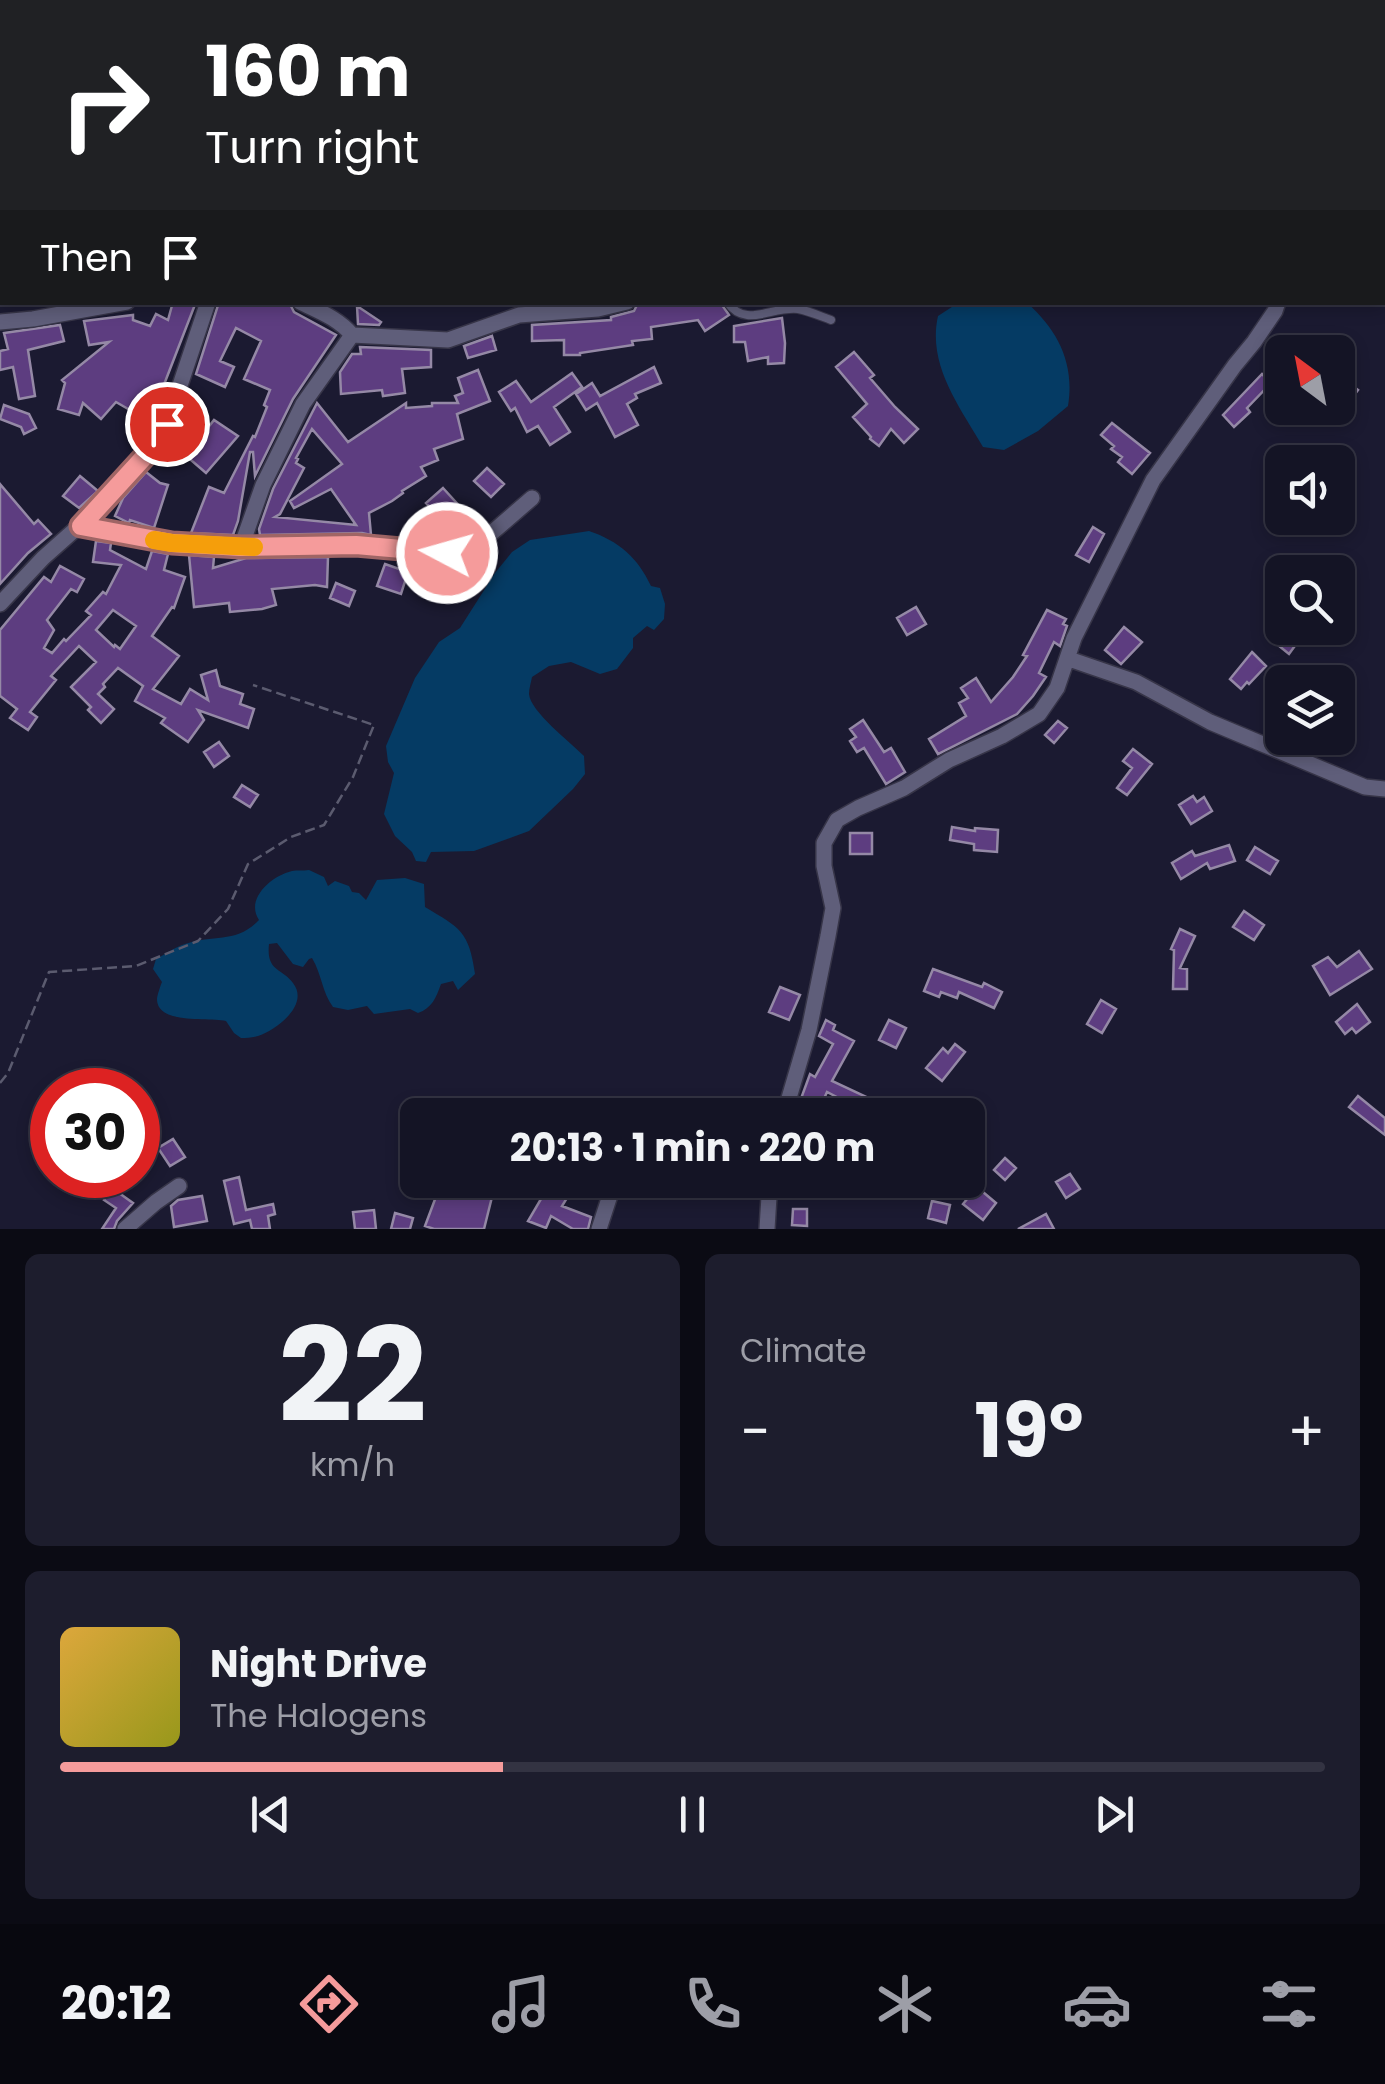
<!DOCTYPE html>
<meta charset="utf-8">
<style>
body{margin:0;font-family:Poppins,sans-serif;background:#1d1d2d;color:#f1f3f6;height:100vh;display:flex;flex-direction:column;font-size:38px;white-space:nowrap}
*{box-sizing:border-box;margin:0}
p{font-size:32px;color:#9d9ea7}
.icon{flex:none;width:55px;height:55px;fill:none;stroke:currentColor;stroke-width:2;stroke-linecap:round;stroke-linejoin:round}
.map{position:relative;height:1229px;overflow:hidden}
.drawer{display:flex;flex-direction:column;gap:25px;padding:25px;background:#0b0b14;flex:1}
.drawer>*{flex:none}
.top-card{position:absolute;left:0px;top:0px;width:1385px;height:305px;box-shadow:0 5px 15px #0003,0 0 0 2px #333342;background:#202124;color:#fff;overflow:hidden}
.needle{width:65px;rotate:328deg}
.buttons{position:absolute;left:1265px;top:335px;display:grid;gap:20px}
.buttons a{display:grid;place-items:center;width:90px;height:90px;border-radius:15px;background:#141425;box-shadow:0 5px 15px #0003,0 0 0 2px #333342;font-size:50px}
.speed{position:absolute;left:30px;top:1068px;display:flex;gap:20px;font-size:50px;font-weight:700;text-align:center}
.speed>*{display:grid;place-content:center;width:130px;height:130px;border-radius:50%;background:#141425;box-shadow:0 5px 15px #0003,0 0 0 2px #333342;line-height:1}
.speed .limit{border:15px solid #d22;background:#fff;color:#111}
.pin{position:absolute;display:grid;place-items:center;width:85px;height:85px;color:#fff;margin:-42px;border:5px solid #fff;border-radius:50%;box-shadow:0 2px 10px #0007}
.me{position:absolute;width:110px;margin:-55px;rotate:276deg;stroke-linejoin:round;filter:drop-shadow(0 0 8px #0008)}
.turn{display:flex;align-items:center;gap:35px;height:210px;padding:0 40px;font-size:45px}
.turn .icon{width:130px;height:130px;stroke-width:2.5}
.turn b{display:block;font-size:70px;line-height:85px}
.then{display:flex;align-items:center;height:95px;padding:0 40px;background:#0003;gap:20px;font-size:38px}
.big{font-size:75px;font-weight:700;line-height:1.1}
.drawer .card{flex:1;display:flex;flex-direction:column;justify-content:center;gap:15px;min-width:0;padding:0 35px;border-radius:15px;background:#1d1d2d}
.drawer .dial{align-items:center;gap:0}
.dial b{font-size:130px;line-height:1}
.song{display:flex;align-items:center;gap:30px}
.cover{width:120px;height:120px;border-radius:15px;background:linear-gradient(135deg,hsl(40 70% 55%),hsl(60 70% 35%))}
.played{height:10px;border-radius:5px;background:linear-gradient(90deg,#f59b9b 35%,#333342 35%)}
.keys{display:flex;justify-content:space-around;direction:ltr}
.heat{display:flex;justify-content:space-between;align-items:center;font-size:55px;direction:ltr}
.drawer .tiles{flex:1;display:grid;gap:25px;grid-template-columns:1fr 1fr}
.card:last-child{grid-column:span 2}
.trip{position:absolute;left:400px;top:1098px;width:585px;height:100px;border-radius:15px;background:#141425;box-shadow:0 5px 15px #0003,0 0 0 2px #333342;font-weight:700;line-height:100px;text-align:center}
.dock{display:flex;height:160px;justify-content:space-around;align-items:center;background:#08080f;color:#9d9ea7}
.dock .icon{width:70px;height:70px}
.dock .on{color:#f59b9b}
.dock b{font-size:45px;color:#f1f3f6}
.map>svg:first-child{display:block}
.water{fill:#053b64}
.building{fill:#5d3d80;stroke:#9589a6;stroke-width:2.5;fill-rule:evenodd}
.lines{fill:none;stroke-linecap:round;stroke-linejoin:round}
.lane-casing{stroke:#373548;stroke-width:10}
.street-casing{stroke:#373548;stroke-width:18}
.path{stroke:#5b5b6f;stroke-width:2.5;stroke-dasharray:10 5;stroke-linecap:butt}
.lane{stroke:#5f5e7a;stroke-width:8}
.street{stroke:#5f5e7a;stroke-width:15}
.route-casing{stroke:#9f6565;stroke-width:25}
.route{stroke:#f59b9b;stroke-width:18}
.slow{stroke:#f59e0b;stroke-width:18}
</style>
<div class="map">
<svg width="1385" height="1229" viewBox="0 0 1385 1229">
<rect width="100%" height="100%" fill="#1b1a31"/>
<!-- water -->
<path class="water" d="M958,303H1027C1058,330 1075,364 1068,406L1038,431L1004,450L983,447C960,407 927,365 938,316Z
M589,531C619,541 638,558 651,586L660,588L665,604L664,619L654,630L647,626L633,638V648L617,669L600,674L571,662L549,666L532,677C531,683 529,688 529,694C530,711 570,742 584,756L585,774L573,789L529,831L474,851L431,852L426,862L416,861L412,852L395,836L384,814L394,773L388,762L386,746L415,678L439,642L460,628L495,573L512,552L530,540Z
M309,870L324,877L328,886L335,881L349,886L352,892L359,893L366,900L377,880L405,878L424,884L425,907C460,928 469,931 475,974L458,990L453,981L441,984C436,998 432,1008 418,1013L410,1009L374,1014L367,1006L348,1010L333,1007C322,992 322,975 312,958L309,959L303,967L293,964L277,943L269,944C266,972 282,968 293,983C310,1005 276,1030 258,1036C252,1038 247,1038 241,1038L234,1033L226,1021C209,1017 157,1025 157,999C157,996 161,984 162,982L153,969L156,959C166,954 175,947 185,944C214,934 236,944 259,920C245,899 271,876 292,871C297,870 303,871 309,870Z"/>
<!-- building -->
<path class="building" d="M173,302H196L160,395L164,397L159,411L154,409L149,421L116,402L101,419L83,403L79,415L58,409L65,383L62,380L109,342L89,345L84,321L133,315V320L150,326L156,314L168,320Z
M219,302H289L294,312L336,335L293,399L255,476L253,452H250L238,521L233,535L191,533L209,487L224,493L253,436L255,437L267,407L264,405L270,390L244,379L261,341L236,328L220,361L234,367L225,387L196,374Z
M720,302L729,315L705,331L698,320L651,327L652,339L632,341L633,345L580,353V355H564V340L532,341V325L611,320V317L634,311L638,303Z
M357,306L381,322L379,325L358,324Z
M782,318L785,343L784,363L768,364V357L748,361L745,342H734V326Z
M60,325L64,341L28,350L35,396L19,399L13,367L0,370V351L8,349L4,333Z
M492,336L496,350L468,358L464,346Z
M360,347L431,350V367L402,369L405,393L383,396L382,390L341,394L340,372L352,354H361Z
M854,352L874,375L870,378L895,407L918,429L904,443L891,429L879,446L870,439L871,437L853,417L867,404L836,367Z
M654,367L661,383L635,394L637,398L627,404L638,425L615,437L597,403L586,410L576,394L592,383L600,396Z
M478,370L490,401L457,414L463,439L434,449L438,460L421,467L426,476L402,491L403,493L392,501L369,513L371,535L362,533L260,535L259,529L273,489L317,403L348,442L406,403V408L432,406V403H458L455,396L463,393L458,378ZM312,429L342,464L290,501L294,508L331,489L356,525L275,517L280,514L304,468L296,463L298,459L296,458Z
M572,373L582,387L554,407L570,432L550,445L538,426L527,432L515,408L511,411L499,392L516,381L531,402Z
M1262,374L1271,383L1247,408L1250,412L1234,427L1223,415Z
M1345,380L1358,390L1348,403L1338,396V390Z
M4,405L29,414L36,428L24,434L21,427L0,419Z
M197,417L210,425L214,420L238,436L206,473L184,454L168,445L176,430L185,435Z
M1112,423L1150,453L1132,474L1118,462L1122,457L1111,449L1114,446L1101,435Z
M487,468L504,484L491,497L474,481Z
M146,472L160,483L168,485L154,528L130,520L129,523L115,516L123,498Z
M80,476L98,491L79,508L63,496Z
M0,484L34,524L38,520L51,534L28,553L0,584Z
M443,488L463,510L476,531L462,539L447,542L437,526L444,522L426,503Z
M1093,527L1104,534L1089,562L1076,555Z
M96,541L111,543L110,550L146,569L152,551L168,554L164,570L185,577L174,608L172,607L152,636L179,656L153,689L181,704L190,689L208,700L201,675L216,670L220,686L243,694L240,704L254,709L248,728L198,710L204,720L188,742L161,723L165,718L135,701L143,686L118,668L103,684L105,687L98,694L114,709L101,723L88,710L91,707L71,687L96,662L79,646L51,676L56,680L30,712L37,717L28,730L10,718L17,709L0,696V630L44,577L51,582L60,566L84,579L77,592L71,589L47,620L54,630L44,648L52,653L64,639L66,641L91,615L86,611L103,592L106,594L121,565L93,562ZM113,610L136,626L120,649L115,645L114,647L96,630Z
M189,555L214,557L213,568L246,558L328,557L327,587L315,585L272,589L276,605L262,609L230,612L229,603L194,607Z
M385,564L408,572L401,594L377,586Z
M336,583L355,591L349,606L330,598Z
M916,607L926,624L907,635L897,618Z
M1047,610L1066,619L1063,624L1067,626L1060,646L1054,642L1039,673L1046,677L1033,696L1017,714L938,754L929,739L966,716L959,703L968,698L961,688L976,678L991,702L1013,677L1027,656L1023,655Z
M1124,627L1142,642L1121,664L1105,650Z
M1292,628H1308L1289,654L1278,645Z
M1252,652L1266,666L1249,684L1247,682L1241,689L1230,679Z
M863,720L884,752L891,748L905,772L886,784L864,748L857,752L850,741L856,737L850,729Z
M1058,721L1067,728L1054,743L1045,735Z
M1306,738H1327L1316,754L1299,747Z
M219,742L229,756L214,767L204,752Z
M1133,749L1152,764L1127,795L1117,788L1132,768L1123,761Z
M242,785L258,795L250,807L234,797Z
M1193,796L1197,802L1204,797L1212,811L1191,824L1179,805Z
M952,827L975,831V828L998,830L997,852L974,850V844L950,840Z
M850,833H872V854H850Z
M1229,845L1235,861L1210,869L1207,863L1181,879L1172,863L1192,851L1195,856Z
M1255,847L1278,861L1270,874L1247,860Z
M1244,911L1264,925L1254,940L1233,927Z
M1180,929L1195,936L1180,968L1187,969V989H1173L1174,950L1171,949Z
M1359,951L1372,969L1330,995L1313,966L1328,957L1337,967Z
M933,969L982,987L984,983L1002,992L994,1008L959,992L957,998L941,992L939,997L924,991Z
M780,987L800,995L789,1020L769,1012Z
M1101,1000L1116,1009L1102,1033L1087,1024Z
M1357,1004L1370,1022L1356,1033L1352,1028L1345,1034L1336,1022Z
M826,1020L835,1025L833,1030L854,1041L832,1081L873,1100L866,1115H848L852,1105L827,1092L818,1112L799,1104L810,1074L815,1077L833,1044L819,1036Z
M889,1020L906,1028L896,1048L879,1040Z
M955,1044L965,1052L942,1081L926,1068L943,1048L948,1053Z
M1358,1096L1385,1118V1135L1349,1107Z
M173,1139L185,1157L170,1166L158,1148Z
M1005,1158L1016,1168L1005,1180L994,1170Z
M1070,1174L1080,1189L1066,1198L1056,1182Z
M239,1177L246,1210L273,1204L275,1214L268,1216L270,1229H252L250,1220L234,1224L224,1181Z
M413,1180H475L469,1191L492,1197L484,1229H434L425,1226L437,1194Z
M548,1187L567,1198L562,1206L591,1217L588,1229H573L551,1216L546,1228L528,1221Z
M977,1187L996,1203L983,1220L963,1204Z
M112,1188L133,1203L117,1221L114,1229H102L116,1208L104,1200Z
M202,1196L207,1221L174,1227L171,1206L178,1200Z
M932,1201L950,1205L946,1223L928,1218Z
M793,1209H807V1226L792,1225Z
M374,1210L376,1229H355L353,1212Z
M395,1213L413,1218L410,1229H391Z
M1046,1214L1054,1229H1018Z"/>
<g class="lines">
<defs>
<path id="lane" d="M727,302C746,329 771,306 798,309C809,311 820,316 831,320"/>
<path id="street" d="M341,2L344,0
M1382,121L1385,119
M300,302C318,311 338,318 352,335L448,340L519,315L598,309L627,302
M0,322L33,319L127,302
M81,526L172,543L241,547L356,545L447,553L473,549L532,498
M241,547L263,485L303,404L352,335
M0,604L43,558L97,510L156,444L167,424L208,302
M1069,659L1136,682L1210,722L1365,787L1385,789
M784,1115L809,1030L828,936L833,908L824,866V843L837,820L858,808L904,788L949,760L1002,736L1039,714L1057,688L1074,638L1153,480L1235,365L1254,342L1275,311L1278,302
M125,1229L156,1202L179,1186
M599,1229L615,1180
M767,1229L770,1180"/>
</defs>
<!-- lane casing -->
<use href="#lane" class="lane-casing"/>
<!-- street casing -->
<use href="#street" class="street-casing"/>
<!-- path -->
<path class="path" d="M0,1083L8,1073L49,972L136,966L198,941L228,909L248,864L291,837L324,825L353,777L374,725L253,685"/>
<!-- lane -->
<use href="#lane" class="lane"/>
<!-- street -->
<use href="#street" class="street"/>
</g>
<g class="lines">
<defs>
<path id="route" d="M167,424L156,444L81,526L172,543L241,547L356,545L447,553"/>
</defs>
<!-- route casing -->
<use href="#route" class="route-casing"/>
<!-- route -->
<use href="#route" class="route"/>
<!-- slow -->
<path class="slow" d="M154,540L172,543L254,547"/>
</g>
</svg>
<div class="buttons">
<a><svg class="needle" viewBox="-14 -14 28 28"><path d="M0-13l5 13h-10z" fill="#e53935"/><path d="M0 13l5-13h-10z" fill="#9d9ea7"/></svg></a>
<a><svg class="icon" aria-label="sound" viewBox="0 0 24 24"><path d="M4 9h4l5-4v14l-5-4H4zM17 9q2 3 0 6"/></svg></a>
<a><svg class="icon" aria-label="search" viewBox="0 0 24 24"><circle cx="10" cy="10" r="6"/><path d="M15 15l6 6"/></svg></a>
<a><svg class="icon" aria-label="layers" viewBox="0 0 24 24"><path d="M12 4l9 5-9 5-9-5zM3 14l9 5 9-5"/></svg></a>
</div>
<div class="speed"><div class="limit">30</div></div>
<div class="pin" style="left:167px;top:424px;background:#d93025"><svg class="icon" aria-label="arrive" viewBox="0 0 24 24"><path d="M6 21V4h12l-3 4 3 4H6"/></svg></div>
<svg class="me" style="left:447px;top:553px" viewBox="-20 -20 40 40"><circle r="17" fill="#f59b9b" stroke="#fff" stroke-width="3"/><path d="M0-11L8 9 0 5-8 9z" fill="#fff"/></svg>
<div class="trip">20:13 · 1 min · 220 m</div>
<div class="top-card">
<div class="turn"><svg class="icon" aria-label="right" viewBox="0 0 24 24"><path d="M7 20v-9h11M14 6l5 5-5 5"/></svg><div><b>160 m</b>Turn right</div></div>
<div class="then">Then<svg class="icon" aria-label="arrive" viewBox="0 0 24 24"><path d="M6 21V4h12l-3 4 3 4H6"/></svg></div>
</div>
</div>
<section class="drawer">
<div class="tiles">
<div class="card dial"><b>22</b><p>km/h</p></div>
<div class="card"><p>Climate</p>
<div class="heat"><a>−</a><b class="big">19°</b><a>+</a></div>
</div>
<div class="card">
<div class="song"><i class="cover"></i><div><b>Night Drive</b><p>The Halogens</p></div></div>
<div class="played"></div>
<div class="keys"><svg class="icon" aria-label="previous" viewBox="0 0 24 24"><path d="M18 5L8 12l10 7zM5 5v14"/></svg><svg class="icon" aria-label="pause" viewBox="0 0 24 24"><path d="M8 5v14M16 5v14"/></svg><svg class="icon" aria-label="next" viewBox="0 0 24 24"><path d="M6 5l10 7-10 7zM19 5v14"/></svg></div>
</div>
</div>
</section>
<nav class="dock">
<b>20:12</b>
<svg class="icon on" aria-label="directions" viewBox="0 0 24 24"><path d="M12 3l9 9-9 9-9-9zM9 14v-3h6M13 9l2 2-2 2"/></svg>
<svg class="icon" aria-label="music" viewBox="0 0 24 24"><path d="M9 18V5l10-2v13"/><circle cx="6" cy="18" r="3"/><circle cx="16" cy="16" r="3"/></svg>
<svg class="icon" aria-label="phone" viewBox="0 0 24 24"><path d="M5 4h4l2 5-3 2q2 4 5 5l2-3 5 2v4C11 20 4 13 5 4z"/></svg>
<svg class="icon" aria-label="climate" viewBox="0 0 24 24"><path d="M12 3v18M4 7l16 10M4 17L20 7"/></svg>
<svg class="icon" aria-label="car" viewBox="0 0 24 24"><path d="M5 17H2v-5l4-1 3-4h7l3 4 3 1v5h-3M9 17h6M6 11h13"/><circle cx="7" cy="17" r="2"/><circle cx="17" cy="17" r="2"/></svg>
<svg class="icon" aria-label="filters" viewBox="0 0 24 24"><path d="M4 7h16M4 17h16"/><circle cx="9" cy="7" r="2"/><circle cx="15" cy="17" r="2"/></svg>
</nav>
